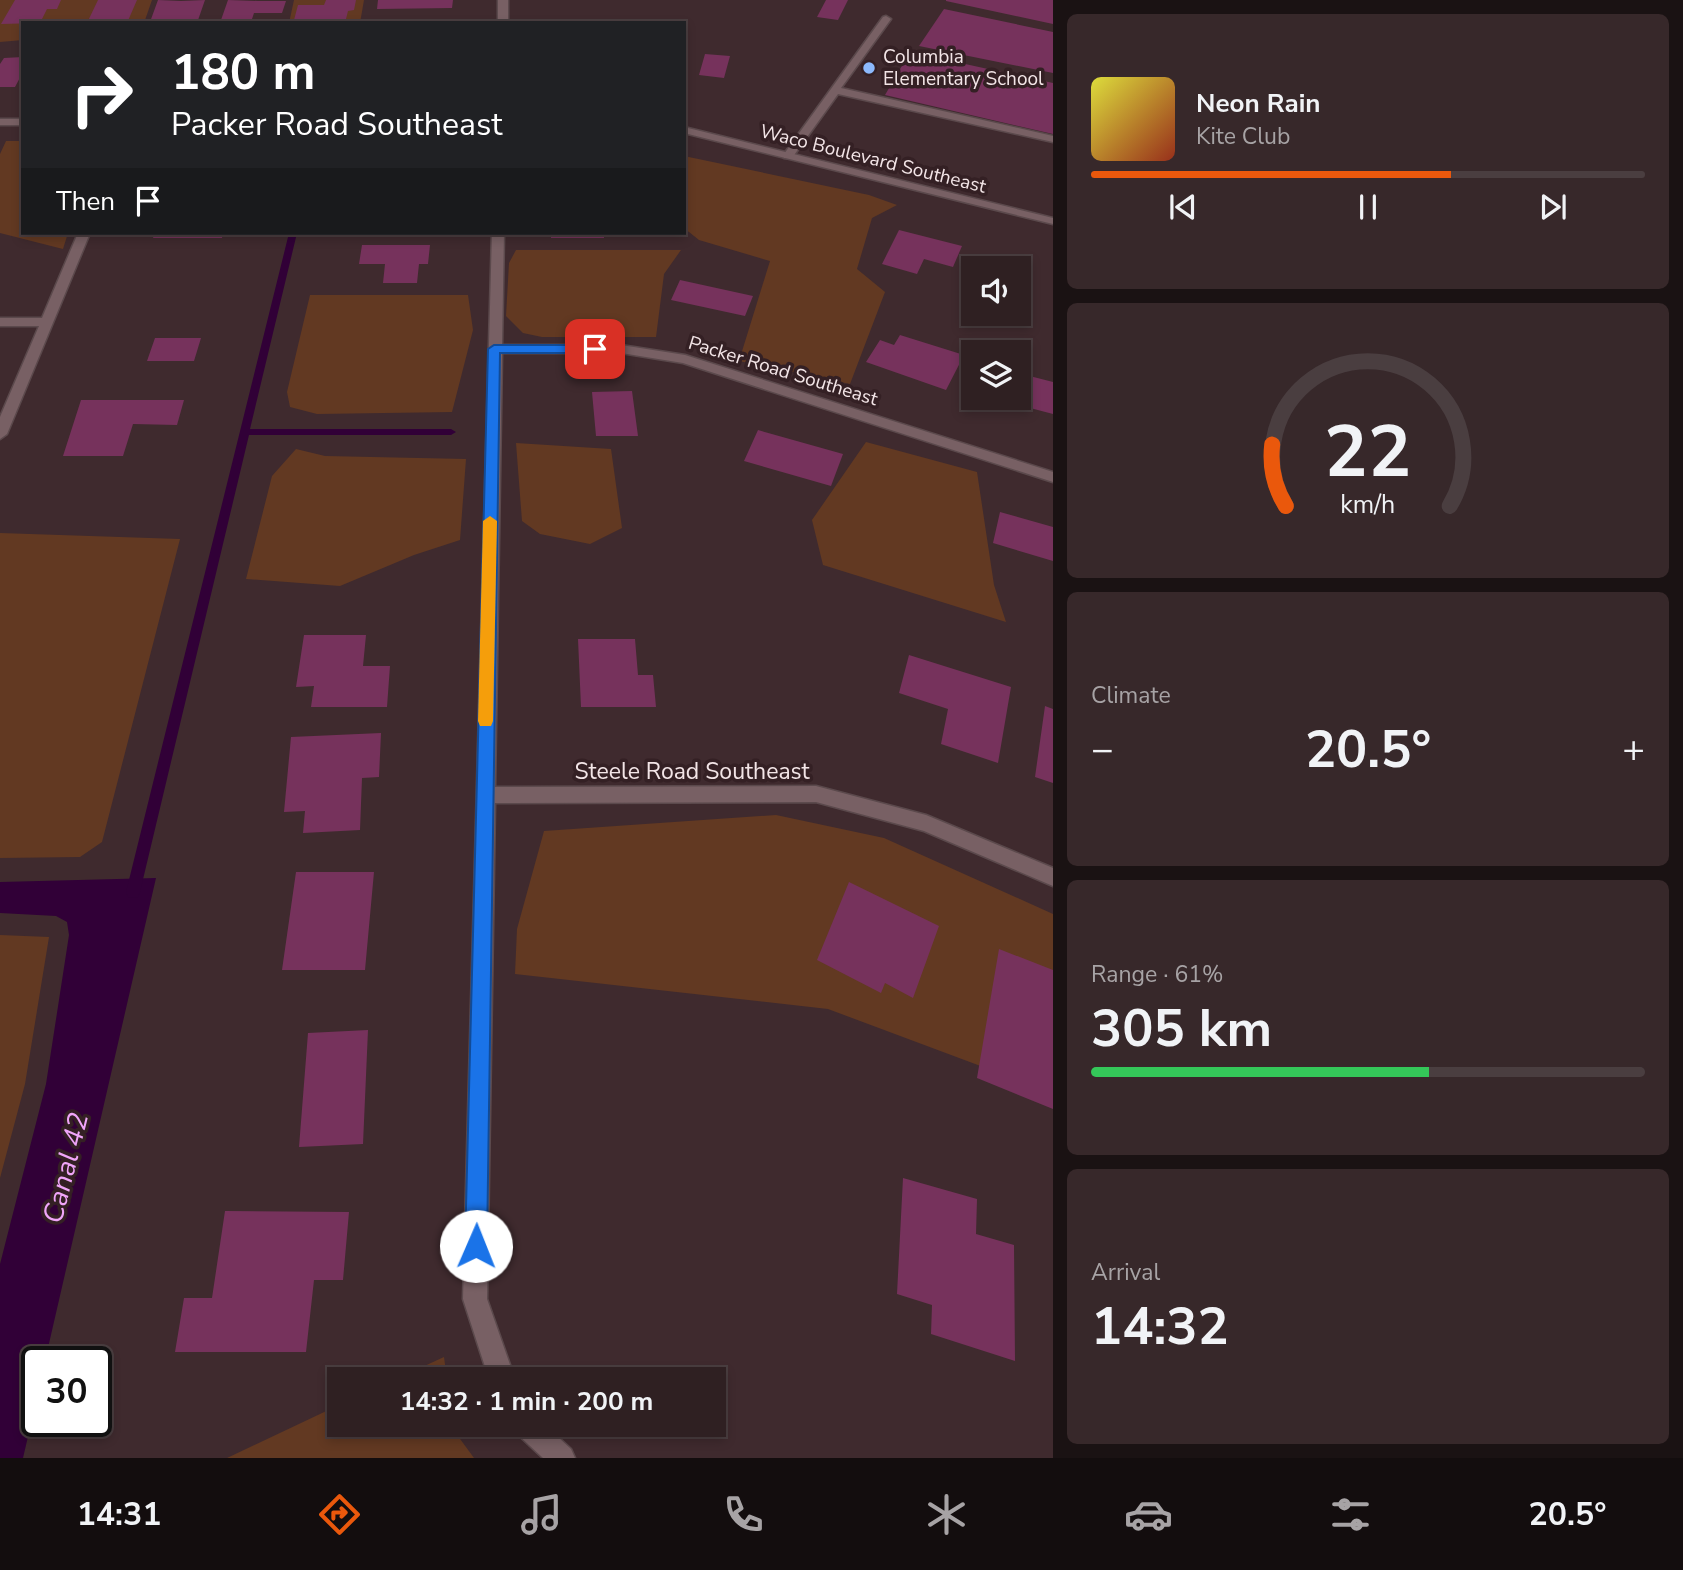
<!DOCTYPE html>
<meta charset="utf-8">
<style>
body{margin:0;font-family:"Nunito Sans",sans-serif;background:#37282a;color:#f1f3f6;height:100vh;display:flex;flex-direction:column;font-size:26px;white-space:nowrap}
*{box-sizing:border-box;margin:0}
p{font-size:23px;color:#a7a3a5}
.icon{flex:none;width:38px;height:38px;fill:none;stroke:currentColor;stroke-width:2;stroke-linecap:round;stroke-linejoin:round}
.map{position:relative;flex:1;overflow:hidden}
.side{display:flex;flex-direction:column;gap:14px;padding:14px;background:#1a1213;width:630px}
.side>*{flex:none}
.guide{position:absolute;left:21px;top:21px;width:665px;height:214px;border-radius:0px;box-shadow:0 4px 10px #0003,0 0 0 2px #4a3e40;background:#202124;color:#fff;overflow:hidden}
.tools{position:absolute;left:961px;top:256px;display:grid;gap:14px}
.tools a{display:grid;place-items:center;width:70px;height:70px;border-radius:0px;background:#2f2022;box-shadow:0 4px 10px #0003,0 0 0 2px #4a3e40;font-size:35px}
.speed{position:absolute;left:21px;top:1346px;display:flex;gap:14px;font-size:35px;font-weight:700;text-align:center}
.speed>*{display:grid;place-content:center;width:91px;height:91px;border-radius:50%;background:#2f2022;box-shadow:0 4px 10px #0003,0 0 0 2px #4a3e40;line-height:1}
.speed .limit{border:4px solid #111;border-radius:10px;background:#fff;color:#111}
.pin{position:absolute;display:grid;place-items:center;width:60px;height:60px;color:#fff;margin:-30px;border-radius:14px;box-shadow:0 4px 10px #0006}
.me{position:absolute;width:77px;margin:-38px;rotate:1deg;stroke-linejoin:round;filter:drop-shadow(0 0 5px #0008)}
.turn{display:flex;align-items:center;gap:24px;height:147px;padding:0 35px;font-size:32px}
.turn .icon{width:91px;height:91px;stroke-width:2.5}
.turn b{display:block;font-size:49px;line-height:60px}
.then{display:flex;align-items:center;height:66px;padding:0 35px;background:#0003;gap:14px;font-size:26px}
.big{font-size:52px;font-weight:700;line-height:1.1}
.side .card{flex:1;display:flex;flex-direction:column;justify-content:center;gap:10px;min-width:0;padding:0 24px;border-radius:10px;background:#37282a}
.side .dial{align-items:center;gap:0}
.dial svg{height:182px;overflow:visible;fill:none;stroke:#4a3e40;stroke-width:7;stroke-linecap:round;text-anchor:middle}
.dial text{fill:#f1f3f6;stroke:none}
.song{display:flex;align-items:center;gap:21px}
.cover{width:84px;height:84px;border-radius:10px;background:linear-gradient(135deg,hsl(60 70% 55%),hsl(10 70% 35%))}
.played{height:7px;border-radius:4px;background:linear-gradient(90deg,#ea580c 65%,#4a3e40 65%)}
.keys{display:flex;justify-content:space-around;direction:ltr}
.heat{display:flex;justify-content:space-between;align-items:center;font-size:38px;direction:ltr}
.charge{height:10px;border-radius:5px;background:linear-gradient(90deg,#34c759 61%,#4a3e40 0)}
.trip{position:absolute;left:327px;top:1367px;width:399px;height:70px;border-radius:0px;background:#2f2022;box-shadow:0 4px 10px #0003,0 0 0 2px #4a3e40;font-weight:700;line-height:70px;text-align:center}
.menu{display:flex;height:112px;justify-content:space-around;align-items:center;background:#130d0e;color:#a7a3a5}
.menu .icon{width:49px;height:49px}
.menu .selected{color:#ea580c}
.menu b{font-size:32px;color:#f1f3f6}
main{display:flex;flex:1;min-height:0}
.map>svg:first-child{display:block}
.green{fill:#623922}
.water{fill:#310037}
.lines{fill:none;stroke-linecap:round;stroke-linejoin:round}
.stream{fill:#310037;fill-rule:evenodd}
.building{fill:#76325c}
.service-casing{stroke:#5b494c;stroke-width:3}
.minor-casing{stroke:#5b494c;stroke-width:3}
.tertiary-casing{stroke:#5b494c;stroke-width:3}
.service{fill:#786064;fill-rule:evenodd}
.minor{fill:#786064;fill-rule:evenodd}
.tertiary{fill:#786064;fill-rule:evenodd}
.route{fill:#1a73e8;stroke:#114b97;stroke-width:2}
.slow{fill:#f59e0b}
.poi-dot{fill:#8cb9fc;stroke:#342024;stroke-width:2.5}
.labels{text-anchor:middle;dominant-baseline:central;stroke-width:7;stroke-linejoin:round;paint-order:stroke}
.far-poi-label{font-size:19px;fill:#f3e5e7;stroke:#342024;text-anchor:start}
.far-street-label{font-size:19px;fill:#f3e5e7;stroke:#342024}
.street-label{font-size:23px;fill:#f3e5e7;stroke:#342024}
.near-water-label{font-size:28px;font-style:italic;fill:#f0a5f9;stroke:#342024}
</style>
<main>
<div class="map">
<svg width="1053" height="1458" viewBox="0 0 1053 1458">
<rect width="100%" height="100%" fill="#3f2a2e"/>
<!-- green -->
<path class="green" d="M0,0H152L144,23H23V40L0,42Z
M294,0H364L360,23H289Z
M6,141H23V233H68L63,249L0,233V154Z
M684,156L869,195L897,205L872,218L857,269L885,292L850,384L739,361L770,261L699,240L684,228Z
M516,250H681L664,274L656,337H542L523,333L506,316L509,263Z
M310,295H468L473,330L452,412L317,414L290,407L287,392Z
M866,442L977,472L994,585L1006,622L823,565L812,520Z
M516,443L611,449L622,528L590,544L540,534L522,521Z
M296,449L325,456L466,459L460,540L414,555L340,586L246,579L272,476Z
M0,533L180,539L102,842L80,857L0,858Z
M776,815L884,838L1053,914V1093L828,1009L515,974L517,929L544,831Z
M0,935L49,937L25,1084L0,1178Z
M444,1357L447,1379H396Z
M339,1405L340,1424L454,1425L455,1432L474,1458H227Z"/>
<!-- water -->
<path class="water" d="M156,878L45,1361L37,1362V1398L23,1458H0V1264L46,1084L69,935L67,922L56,916L0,913V882Z"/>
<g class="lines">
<!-- stream -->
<path class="stream" d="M289,233H297L250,429H451L456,432L451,435H249L140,892L138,897L133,898L128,897L126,892Z"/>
</g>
<!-- building -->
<path class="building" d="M15,0H61L57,9H47L40,23L1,24Z
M98,0H137L127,23H87Z
M158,0L181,1L205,0L197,23L150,22Z
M228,0L258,1H286L282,13H254L252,19L221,20Z
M326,0H356L354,10L348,11L345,23L294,20L298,5H324Z
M378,0H453L452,8L377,9Z
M826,0H848L838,20L817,17Z
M946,0H1053V24L946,1Z
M944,9L1053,32V73L919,46Z
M910,52L1053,83V134L885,95Z
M705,54L730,56L724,78L699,75Z
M23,57V72L15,87H0V64L4,58Z
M899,230L962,246L953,267L924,259L917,274L882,264Z
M155,233H223L222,238H153Z
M551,233H604V238H551Z
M362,245H430L428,264H419L417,283H383L385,264H359Z
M680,280L753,296L745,316L671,300Z
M900,335L964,355L946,390L866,362L880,340L894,345Z
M155,338H201L194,361H147Z
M1018,373L1053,382V414L992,398L1018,397Z
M632,391L638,436H596L592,392Z
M81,400H184L177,425L133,424L123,456H63Z
M758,430L843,454L831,486L744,461Z
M1000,512L1053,527V561L993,543Z
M304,635H366L363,666H390L387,707H311L314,686L296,687Z
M578,639H635L638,675H653L656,707H581Z
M909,655L1011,687L998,763L941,744L948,709L899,693Z
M1045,706L1053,709V783L1035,777Z
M381,733L379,777L362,778L360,830L303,833L305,811L284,812L291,737Z
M296,872H374L365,970H282Z
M849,882L939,926L913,998L885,983L881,993L817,960Z
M999,949L1053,970V1109L977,1078Z
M368,1030L363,1144L299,1147L308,1033Z
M903,1178L977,1199L976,1234L1014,1245L1015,1361L931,1334L932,1305L897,1294Z
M225,1211L349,1212L343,1280H314L306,1352H175L184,1298H212Z"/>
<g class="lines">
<defs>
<path id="service" d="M886,16L891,19L841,88L1053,136V142L838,94L792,158H784V154L883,17Z"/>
<path id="minor" d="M498,0H508V23H498Z
M78,233H90L7,434L0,439V417L39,326H0V318H42Z
M492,233H504L502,345H621L685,355L1053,472V482L683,363L621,353H502L495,787L816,786L926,815L1053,868V886L924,831L816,802L495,803L487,1299L515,1379H489L463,1299Z
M512,1424H544L571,1449L575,1458H543L516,1433Z"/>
<path id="tertiary" d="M0,119H23V125H0Z
M684,127L1053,218V224L684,133Z"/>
</defs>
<!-- service casing -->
<use href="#service" class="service-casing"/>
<!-- minor casing -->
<use href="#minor" class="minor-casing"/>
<!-- tertiary casing -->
<use href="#tertiary" class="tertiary-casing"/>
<!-- service -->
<use href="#service" class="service"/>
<!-- minor -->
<use href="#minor" class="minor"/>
<!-- tertiary -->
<use href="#tertiary" class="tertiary"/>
</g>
<!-- route -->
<path class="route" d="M494,345H595L601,349L595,353H500L487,1246L483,1253L476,1256L468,1253L465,1246L488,349Z"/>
<!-- slow -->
<path class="slow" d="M490,516L497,521L493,721L491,726H480L478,721L483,521Z"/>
<!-- markers -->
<circle class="poi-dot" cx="869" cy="68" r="7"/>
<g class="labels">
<!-- far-poi labels -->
<g class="far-poi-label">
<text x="883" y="57">Columbia<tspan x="883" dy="22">Elementary School</tspan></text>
</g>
<!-- far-street labels -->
<g class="far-street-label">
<text transform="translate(873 159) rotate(14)">Waco Boulevard Southeast</text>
<text transform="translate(783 371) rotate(17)">Packer Road Southeast</text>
</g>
<!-- street labels -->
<g class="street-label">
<text x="692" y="771">Steele Road Southeast</text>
</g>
<!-- near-water labels -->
<g class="near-water-label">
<text transform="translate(66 1168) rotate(-76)">Canal 42</text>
</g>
</g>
</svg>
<div class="tools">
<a><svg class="icon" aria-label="sound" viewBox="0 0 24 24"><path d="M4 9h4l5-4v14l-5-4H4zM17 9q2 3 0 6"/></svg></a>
<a><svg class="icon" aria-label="layers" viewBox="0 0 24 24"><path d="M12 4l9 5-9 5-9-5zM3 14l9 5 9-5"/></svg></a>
</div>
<div class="speed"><div class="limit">30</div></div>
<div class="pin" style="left:595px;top:349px;background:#d93025"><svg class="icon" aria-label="arrive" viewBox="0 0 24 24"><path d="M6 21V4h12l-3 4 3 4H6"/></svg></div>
<svg class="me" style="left:476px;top:1246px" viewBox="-20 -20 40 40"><circle r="19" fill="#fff"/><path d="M0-13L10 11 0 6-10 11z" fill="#1a73e8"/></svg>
<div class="trip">14:32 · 1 min · 200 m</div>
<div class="guide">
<div class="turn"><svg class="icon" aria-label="right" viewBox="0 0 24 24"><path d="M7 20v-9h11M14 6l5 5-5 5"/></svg><div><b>180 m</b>Packer Road Southeast</div></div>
<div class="then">Then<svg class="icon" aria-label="arrive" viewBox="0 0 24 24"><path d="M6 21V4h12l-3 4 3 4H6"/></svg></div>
</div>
</div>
<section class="side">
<div class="card">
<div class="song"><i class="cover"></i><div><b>Neon Rain</b><p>Kite Club</p></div></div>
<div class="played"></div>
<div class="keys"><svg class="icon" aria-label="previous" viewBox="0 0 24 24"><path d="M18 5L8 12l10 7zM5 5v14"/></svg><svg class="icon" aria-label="pause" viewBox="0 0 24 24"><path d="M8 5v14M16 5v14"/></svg><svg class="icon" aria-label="next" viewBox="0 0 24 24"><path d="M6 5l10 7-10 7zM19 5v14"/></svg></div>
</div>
<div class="card dial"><svg viewBox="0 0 100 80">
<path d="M14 69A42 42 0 1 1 86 69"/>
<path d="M14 69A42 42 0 0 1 8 42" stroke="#ea580c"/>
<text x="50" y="56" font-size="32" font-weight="700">22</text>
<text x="50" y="72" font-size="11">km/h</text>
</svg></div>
<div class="card"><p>Climate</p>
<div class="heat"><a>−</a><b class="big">20.5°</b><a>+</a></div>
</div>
<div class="card"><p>Range · 61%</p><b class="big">305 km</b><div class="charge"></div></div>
<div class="card"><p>Arrival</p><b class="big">14:32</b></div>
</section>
</main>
<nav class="menu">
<b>14:31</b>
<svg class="icon selected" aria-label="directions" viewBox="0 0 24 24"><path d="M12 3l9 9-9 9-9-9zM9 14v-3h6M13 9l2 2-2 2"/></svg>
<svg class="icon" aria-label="music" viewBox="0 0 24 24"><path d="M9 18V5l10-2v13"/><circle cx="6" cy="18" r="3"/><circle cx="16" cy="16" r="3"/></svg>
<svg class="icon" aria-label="phone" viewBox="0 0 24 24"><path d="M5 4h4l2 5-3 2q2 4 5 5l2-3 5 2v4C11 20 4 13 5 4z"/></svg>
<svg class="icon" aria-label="climate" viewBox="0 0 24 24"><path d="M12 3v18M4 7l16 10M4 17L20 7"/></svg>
<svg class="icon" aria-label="car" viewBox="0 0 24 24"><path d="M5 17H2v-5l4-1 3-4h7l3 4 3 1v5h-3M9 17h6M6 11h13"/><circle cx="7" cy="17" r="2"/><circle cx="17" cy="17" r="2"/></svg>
<svg class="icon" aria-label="filters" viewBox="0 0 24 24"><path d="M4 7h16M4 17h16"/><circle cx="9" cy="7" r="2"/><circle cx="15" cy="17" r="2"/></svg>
<b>20.5°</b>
</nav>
